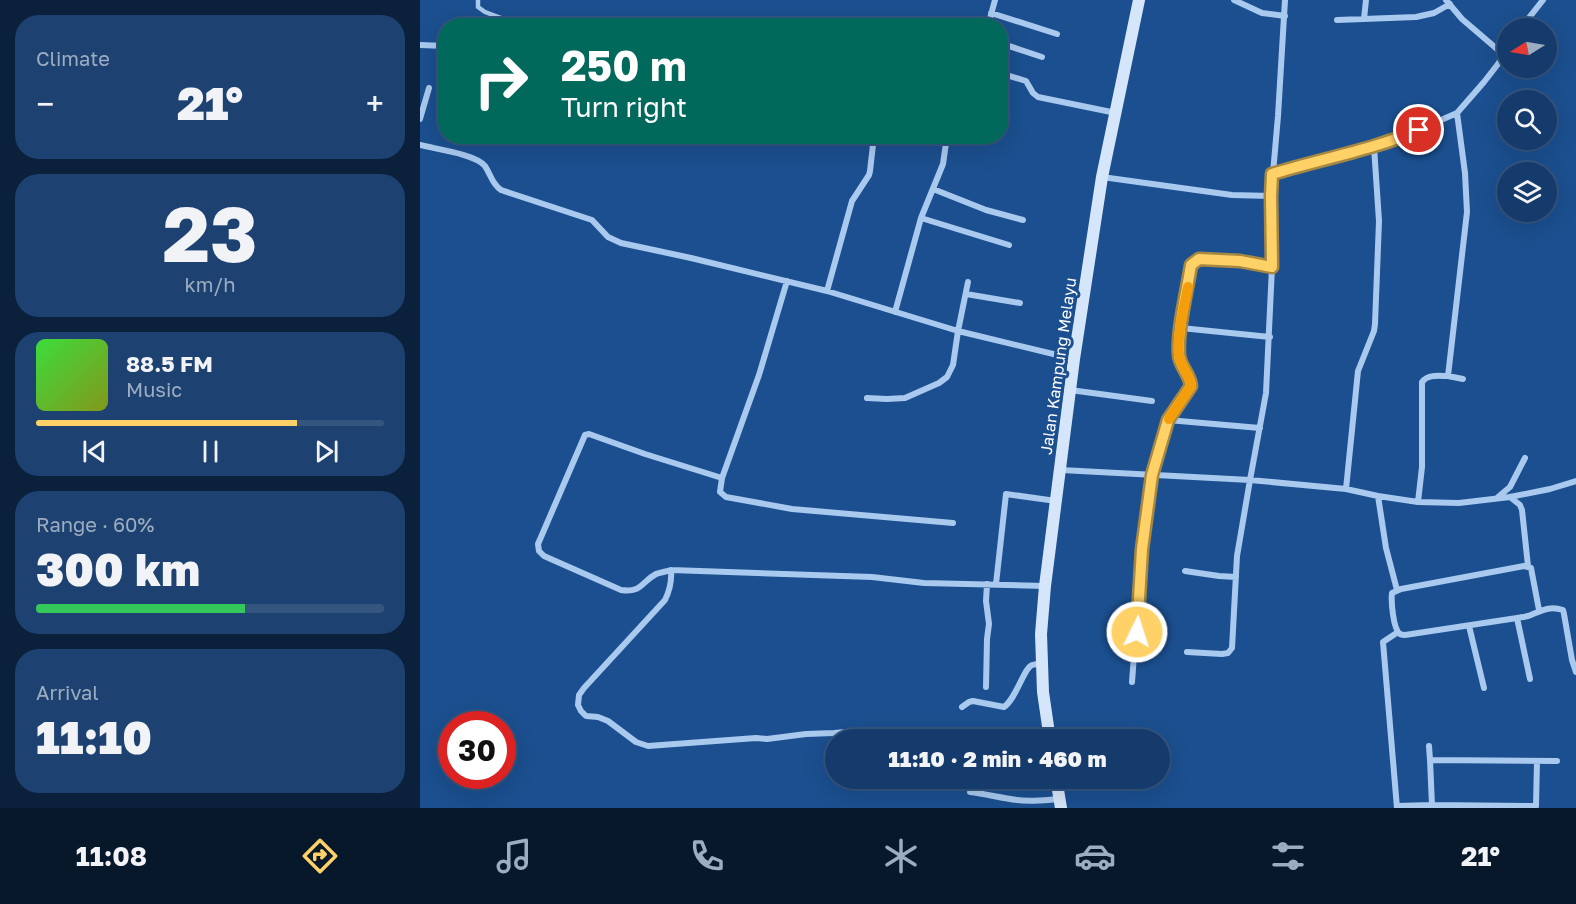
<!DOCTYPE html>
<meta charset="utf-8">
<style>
body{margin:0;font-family:"Golos Text",sans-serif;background:#1d4271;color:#f1f3f6;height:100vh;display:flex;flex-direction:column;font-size:22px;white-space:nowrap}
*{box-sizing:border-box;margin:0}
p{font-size:20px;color:#9dadc1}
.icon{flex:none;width:33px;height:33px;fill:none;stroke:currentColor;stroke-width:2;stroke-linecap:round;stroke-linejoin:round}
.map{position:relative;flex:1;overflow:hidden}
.sheet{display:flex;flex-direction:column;gap:15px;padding:15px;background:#0b203b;width:420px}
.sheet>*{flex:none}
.hud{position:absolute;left:18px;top:18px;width:570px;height:126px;border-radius:24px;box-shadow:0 6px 24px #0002,0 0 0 2px #33557e;background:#00695c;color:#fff;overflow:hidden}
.needle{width:39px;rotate:259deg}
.tools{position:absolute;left:1077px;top:18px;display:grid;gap:12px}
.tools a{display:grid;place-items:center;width:60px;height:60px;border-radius:50%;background:#143b6b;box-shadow:0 6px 24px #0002,0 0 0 2px #33557e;font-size:30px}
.speed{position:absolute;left:18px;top:711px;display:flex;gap:12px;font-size:30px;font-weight:700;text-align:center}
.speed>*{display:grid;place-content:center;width:78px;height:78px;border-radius:50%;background:#143b6b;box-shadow:0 6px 24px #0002,0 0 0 2px #33557e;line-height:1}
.speed .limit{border:9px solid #d22;background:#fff;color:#111}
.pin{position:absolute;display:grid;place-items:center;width:51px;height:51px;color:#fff;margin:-26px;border:3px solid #fff;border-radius:50%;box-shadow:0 2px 6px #0007}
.me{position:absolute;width:66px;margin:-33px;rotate:4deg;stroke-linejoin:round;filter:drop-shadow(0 0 4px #0008)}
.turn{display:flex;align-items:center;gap:21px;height:126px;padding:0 24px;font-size:27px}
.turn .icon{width:78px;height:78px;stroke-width:2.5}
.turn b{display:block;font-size:42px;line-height:51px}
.big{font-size:45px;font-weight:800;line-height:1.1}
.sheet .card{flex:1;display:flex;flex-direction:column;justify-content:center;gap:9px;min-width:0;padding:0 21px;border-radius:24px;background:#1d4271}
.sheet .dial{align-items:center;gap:0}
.dial b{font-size:78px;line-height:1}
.song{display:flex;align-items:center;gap:18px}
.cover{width:72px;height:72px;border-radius:9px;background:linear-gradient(135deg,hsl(120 70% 55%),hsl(70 70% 35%))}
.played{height:6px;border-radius:3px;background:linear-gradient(90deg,#ffd166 75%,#33557e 75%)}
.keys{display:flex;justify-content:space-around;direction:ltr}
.heat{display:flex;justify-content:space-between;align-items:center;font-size:33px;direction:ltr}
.charge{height:9px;border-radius:4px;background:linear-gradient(90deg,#34c759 60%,#33557e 0)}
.trip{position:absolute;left:405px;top:729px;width:345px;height:60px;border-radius:30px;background:#143b6b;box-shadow:0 6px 24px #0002,0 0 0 2px #33557e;font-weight:800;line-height:60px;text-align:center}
.tabs{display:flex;height:96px;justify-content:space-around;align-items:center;background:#08182b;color:#9dadc1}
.tabs .icon{width:42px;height:42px}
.tabs .current{color:#ffd166}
.tabs b{font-size:27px;color:#f1f3f6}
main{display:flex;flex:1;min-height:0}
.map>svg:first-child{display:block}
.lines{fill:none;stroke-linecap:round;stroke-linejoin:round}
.service{stroke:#a9c9ee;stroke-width:4.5}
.minor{stroke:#a9c9ee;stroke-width:6}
.secondary{stroke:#d6e6fa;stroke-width:12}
.route-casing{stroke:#a68842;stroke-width:15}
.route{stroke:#ffd166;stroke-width:10}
.slow{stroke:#f59e0b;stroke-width:10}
.labels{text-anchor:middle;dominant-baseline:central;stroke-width:6;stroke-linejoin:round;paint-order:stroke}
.street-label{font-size:16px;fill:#fff;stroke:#1b4f8f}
</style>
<main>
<section class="sheet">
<div class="card"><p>Climate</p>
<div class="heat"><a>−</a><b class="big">21°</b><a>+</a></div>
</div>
<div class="card dial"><b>23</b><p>km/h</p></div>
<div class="card">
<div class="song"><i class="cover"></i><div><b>88.5 FM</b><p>Music</p></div></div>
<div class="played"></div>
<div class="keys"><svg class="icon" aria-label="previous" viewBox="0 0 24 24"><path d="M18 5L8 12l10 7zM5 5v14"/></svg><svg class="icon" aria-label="pause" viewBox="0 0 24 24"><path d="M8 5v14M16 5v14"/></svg><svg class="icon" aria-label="next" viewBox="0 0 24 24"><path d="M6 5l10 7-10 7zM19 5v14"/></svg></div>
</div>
<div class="card"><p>Range · 60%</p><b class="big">300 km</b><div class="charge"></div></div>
<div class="card"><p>Arrival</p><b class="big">11:10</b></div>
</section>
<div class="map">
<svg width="1156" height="808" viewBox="0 0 1156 808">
<rect width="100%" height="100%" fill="#1b4f8f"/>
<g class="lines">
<!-- service -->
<path class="service" d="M58,0V7L65,12L102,26"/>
<!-- minor -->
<path class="minor" d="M814,0L842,13L865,16
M1026,0L1042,19L1084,55
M571,13L637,34
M944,19L946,0
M471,20L493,26
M917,20L996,17L1014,13L1030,4
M568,26L575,0
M1101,28L1123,0
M580,43L622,57
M0,45L26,46
M580,73L606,81L613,93L618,97L696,113
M0,119L9,88
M0,145C15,149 56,154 65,166C71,175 72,184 81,190L172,220L188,237L201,243L271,258L407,291L538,331L654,359
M852,174L954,147L980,138L1037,113L1064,82L1078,64L1088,49
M682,177L812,195L851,196
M513,189L566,210L603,220
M501,218L589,245
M367,281L339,375L302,478L225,454L169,434L165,435L118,544L119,551L124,556L201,590C222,593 221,582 236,574C240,572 246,572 251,570L452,577L504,583L625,586
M407,291L432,201L449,175L450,171L454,136
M546,294L600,303
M475,312L501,218L523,164L527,136
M761,328L850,337
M1028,376L1043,379
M650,390L732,401
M447,398L467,399L485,398L519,383L527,377L533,365L538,331L548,282
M748,420L840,428
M641,470L830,480L846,393L852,267L851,196L858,116L865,0
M302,478L300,492L306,497L372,509L533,523
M926,489L938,371L954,331L955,324L959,221L954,147
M958,496L966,548L977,590
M1078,497L1090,487L1105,458
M1090,497L1100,505L1102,510L1108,566
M998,502L1002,467V382C1008,374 1018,376 1028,376L1047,212L1045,173L1037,113
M251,570C252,582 250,590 245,600L164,688L159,695L158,705L161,711L166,716L178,717L188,721L216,742L228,746L336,738L347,739L386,734L414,733L448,730L466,731L500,740
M765,571L799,576L816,577
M576,584L586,494L636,501
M1119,610L1111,568L1104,566L981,589L972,593C971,601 973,629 980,634C982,635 983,635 985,635L1097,618C1102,617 1108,617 1113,614C1123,610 1130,606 1143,610L1144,614L1152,660L1156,672
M1097,618L1110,679
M1049,626L1064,688
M767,652L802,654L808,653L812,648L817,556L830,480L926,489L958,496L998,502L1039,503L1090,497L1130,489L1156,481
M712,682L722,549L732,475L748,420L771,386L770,380L759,356L761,328L771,265L779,259L820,261L852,267
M566,687L567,639L569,624L566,601L567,584
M542,707L549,702L553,701L584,707C596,699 604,668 612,665C615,664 619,664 622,664
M1009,746L1010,760
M550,792C566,794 581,798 597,800C611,802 625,800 639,799
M1012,805L1116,806L1117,761
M977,806L1012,805L1010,760L1137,761
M977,808L963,642L978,632"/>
<!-- secondary -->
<path class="secondary" d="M630,740L623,692L621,634L625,586L654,359L682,177L719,0
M636,778L641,808"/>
</g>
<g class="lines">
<defs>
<path id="route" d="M717,632L722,549L732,475L748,420L771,386C770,374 760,367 759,355C757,331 767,291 771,265L779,259L820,261L852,267L851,196L852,174C901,159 952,150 999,130"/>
</defs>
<!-- route casing -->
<use href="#route" class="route-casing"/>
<!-- route -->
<use href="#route" class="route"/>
<!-- slow -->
<path class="slow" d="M749,419L771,386C770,374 760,366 759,355C757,332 764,309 768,287"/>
</g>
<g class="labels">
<!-- street labels -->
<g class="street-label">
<text transform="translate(638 366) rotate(-82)">Jalan Kampung Melayu</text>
</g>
</g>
</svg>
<div class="tools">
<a><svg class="needle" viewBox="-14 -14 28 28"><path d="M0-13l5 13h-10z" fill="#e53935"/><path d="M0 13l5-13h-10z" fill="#9dadc1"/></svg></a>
<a><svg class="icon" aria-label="search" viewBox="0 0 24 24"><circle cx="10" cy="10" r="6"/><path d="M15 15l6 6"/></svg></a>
<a><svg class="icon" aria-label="layers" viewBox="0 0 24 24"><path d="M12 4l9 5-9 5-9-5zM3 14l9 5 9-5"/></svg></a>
</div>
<div class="speed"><div class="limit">30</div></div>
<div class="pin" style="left:999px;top:130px;background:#d93025"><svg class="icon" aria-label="arrive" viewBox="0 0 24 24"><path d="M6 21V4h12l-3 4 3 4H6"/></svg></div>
<svg class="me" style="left:717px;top:632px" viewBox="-20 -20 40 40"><circle r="17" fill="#ffd166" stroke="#fff" stroke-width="3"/><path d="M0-11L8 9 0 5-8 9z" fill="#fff"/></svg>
<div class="trip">11:10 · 2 min · 460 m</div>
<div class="hud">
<div class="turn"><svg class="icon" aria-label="right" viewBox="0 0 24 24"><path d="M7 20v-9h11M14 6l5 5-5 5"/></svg><div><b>250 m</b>Turn right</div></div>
</div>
</div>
</main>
<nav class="tabs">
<b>11:08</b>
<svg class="icon current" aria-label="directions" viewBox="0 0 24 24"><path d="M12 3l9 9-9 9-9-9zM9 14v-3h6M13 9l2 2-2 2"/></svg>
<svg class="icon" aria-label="music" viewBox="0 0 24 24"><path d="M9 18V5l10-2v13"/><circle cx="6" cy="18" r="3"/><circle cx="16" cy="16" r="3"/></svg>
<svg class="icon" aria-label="phone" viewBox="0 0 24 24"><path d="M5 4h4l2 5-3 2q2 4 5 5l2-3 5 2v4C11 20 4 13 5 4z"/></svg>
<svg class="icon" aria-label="climate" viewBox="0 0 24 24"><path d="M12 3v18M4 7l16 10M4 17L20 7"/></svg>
<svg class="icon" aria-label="car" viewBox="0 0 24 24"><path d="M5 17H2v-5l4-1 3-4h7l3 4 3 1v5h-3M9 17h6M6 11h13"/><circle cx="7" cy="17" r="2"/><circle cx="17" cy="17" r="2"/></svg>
<svg class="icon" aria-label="filters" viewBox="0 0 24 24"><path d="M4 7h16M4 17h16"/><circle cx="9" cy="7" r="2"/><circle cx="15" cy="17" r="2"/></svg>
<b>21°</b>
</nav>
